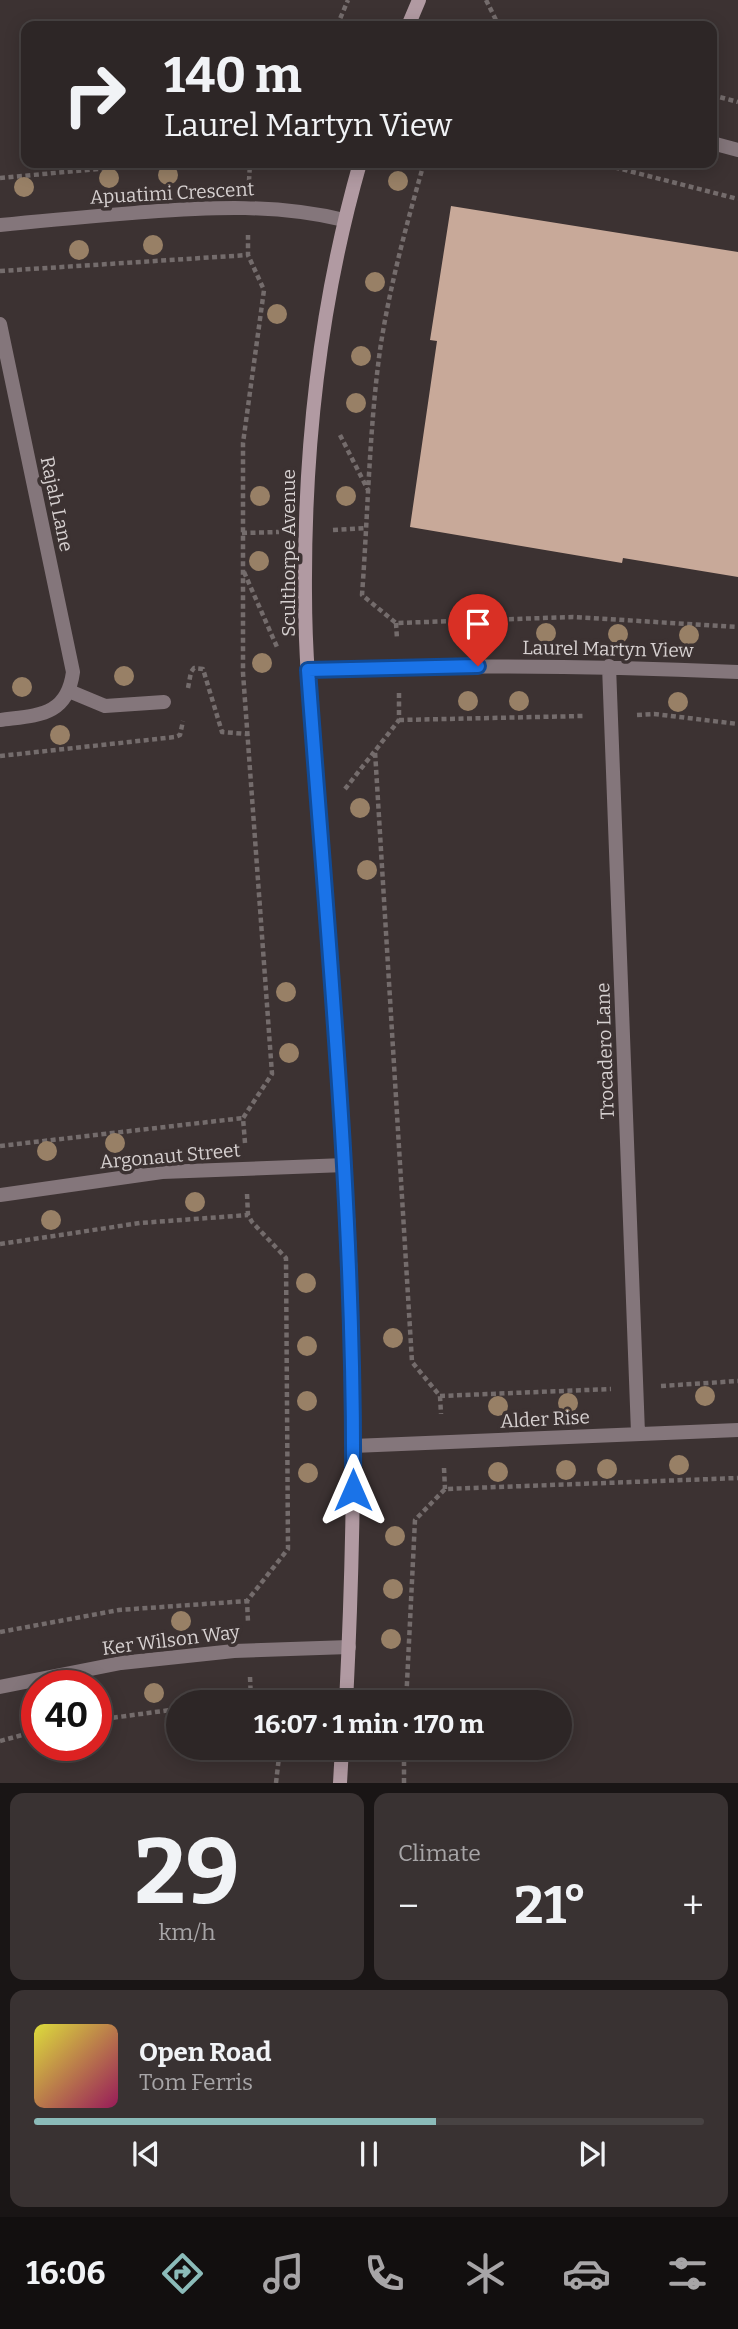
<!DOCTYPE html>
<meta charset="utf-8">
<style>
body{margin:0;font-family:Bitter,serif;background:#393232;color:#f1f3f6;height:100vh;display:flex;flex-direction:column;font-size:26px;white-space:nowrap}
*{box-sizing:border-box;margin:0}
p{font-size:23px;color:#a7a5a7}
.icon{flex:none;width:38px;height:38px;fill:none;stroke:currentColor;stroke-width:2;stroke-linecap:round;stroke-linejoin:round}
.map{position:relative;height:1783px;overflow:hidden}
.panel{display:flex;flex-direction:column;gap:10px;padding:10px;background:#191515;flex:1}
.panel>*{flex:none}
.hud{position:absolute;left:21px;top:21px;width:696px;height:147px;border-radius:14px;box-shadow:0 4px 18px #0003,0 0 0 2px #484343;background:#2d2626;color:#f1f3f6;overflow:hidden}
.speed{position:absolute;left:21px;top:1670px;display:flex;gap:14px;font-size:35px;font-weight:700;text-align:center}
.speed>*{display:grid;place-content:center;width:91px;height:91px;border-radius:50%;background:#2d2626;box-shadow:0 4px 18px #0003,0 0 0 2px #484343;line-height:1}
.speed .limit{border:10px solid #d22;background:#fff;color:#111}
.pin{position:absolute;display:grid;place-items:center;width:60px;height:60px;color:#fff;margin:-72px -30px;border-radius:50% 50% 50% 0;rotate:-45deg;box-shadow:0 0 7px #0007}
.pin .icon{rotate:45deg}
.me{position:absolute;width:77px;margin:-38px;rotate:0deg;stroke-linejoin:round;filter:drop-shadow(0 0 5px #0008)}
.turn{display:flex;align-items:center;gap:24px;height:147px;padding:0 28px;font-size:32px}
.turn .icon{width:91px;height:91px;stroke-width:2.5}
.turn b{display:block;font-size:49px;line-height:60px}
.big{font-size:52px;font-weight:700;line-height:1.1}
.panel .tile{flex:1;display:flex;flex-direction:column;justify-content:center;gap:10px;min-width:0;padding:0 24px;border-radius:14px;background:#393232}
.panel .dial{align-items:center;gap:0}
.dial b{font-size:91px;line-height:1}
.song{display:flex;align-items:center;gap:21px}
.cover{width:84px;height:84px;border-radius:10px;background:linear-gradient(135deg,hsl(60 70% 55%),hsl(330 70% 35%))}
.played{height:7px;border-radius:4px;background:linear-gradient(90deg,#8bbbb9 60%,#484343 60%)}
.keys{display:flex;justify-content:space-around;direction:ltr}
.heat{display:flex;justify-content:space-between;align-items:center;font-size:38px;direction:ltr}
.panel .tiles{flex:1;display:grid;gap:10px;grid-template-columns:1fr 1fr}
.tile:last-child{grid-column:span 2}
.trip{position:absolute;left:166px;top:1690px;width:406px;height:70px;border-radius:35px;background:#2d2626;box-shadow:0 4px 18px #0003,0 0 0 2px #484343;font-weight:700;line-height:70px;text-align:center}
.tab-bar{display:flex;height:112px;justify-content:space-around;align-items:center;background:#120f0f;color:#a7a5a7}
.tab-bar .icon{width:49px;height:49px}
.tab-bar .on{color:#8bbbb9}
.tab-bar b{font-size:32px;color:#f1f3f6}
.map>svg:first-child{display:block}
.building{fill:#c8a999}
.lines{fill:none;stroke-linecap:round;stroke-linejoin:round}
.path{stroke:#746c6c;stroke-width:4.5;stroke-dasharray:5 3.5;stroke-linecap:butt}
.street{stroke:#84767b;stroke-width:14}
.secondary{stroke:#b19aa2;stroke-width:14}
.tree{fill:#988066}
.route-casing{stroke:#114b97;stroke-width:18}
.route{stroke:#1a73e8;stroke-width:12}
.labels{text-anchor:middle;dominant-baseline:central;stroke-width:7;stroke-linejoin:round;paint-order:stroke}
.street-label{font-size:19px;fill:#d6d0d0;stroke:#3c3232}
</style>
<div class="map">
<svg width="738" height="1783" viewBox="0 0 738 1783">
<rect width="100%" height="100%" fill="#3c3232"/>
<!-- building -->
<path class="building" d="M451,206L738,252V577L623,558L622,563L410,527L437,341L430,340Z"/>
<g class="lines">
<!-- path -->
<path class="path" d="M486,0L499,26
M337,26L348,0
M712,95L738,102
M424,163C407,222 389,289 380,350C369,431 368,514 362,595L396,623L573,617L738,627
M598,163L738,199
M0,178L163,163
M249,181L250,163
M0,271L248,255
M340,435L368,490
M333,530L367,528
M242,533L279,532
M244,572L277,647
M396,623L397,639
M188,688L191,672L194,668L203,669L222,732L247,734
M399,693V720L375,751L412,1362L440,1396L441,1414
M637,715L654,714L738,724
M399,720L583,716
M0,756L175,737L180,735L183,721
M345,789L374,752
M245,1143L243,1118L272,1074L243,673V443L264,290L248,255V235
M0,1146L243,1118
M247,1194L248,1215L252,1222L286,1258L288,1549L247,1601L248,1622
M0,1244L140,1223L248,1215
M661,1386L738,1381
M440,1396L611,1389
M444,1468L445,1489
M0,1632L119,1610L247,1601
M250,1677L251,1700L253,1703
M228,1703L251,1700
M406,1703L415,1520L445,1489L738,1478
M96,1720L178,1709
M0,1741L37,1731
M276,1783L280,1748
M404,1783V1748"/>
<!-- street -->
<path class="street" d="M712,143L738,150
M0,225C48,220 97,216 145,212C214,207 277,204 344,220
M0,324L73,672C67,717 37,715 0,720
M609,666L638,1433
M308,670C452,664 595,666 738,672
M69,691L105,706L164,702
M0,1195L162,1172L345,1165
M353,1446L738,1430
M0,1687L121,1663L234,1651L349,1647"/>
<!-- secondary -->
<path class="secondary" d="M408,26L419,0
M346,1703C355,1524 357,1345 345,1167C337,1053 328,939 320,826C314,748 305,670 305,593C304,447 320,303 360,163
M340,1783L342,1748"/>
</g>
<!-- trees -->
<g class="tree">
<circle cx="168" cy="175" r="10"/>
<circle cx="109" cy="178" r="10"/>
<circle cx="398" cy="181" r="10"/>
<circle cx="24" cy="187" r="10"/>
<circle cx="153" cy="245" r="10"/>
<circle cx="79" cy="250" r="10"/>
<circle cx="375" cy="282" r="10"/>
<circle cx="277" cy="314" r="10"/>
<circle cx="361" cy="356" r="10"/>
<circle cx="356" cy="403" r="10"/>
<circle cx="260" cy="496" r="10"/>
<circle cx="346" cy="496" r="10"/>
<circle cx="259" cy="561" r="10"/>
<circle cx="546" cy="633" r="10"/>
<circle cx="480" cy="634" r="10"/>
<circle cx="618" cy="634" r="10"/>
<circle cx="689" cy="635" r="10"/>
<circle cx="262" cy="663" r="10"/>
<circle cx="124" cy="676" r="10"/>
<circle cx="22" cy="687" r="10"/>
<circle cx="468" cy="701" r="10"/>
<circle cx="519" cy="701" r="10"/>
<circle cx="678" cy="702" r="10"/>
<circle cx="60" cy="735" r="10"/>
<circle cx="360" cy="808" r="10"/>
<circle cx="367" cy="870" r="10"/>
<circle cx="286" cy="992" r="10"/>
<circle cx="289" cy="1053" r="10"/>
<circle cx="115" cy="1143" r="10"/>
<circle cx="47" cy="1151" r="10"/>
<circle cx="195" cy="1202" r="10"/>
<circle cx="51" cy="1220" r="10"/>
<circle cx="306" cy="1283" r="10"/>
<circle cx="393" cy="1338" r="10"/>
<circle cx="307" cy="1346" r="10"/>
<circle cx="705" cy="1396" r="10"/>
<circle cx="307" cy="1401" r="10"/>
<circle cx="568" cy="1403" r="10"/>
<circle cx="498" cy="1406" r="10"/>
<circle cx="679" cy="1465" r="10"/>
<circle cx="607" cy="1469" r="10"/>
<circle cx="566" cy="1470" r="10"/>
<circle cx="498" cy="1472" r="10"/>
<circle cx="308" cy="1473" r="10"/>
<circle cx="395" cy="1536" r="10"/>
<circle cx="393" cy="1589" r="10"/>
<circle cx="181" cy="1621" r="10"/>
<circle cx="391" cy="1639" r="10"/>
<circle cx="154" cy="1693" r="10"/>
</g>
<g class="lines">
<defs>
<path id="route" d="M353,1490C355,1216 328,943 308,670L478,666"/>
</defs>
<!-- route casing -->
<use href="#route" class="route-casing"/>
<!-- route -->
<use href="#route" class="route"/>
</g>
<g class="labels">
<!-- street labels -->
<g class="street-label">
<text transform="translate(172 193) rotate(-3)">Apuatimi Crescent</text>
<text transform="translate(57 504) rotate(78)">Rajah Lane</text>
<text transform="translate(288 553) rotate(-90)">Sculthorpe Avenue</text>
<text transform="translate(608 649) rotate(1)">Laurel Martyn View</text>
<text transform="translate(605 1051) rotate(-92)">Trocadero Lane</text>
<text transform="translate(170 1156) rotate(-5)">Argonaut Street</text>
<text transform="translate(545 1419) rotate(-3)">Alder Rise</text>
<text transform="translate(171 1640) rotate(-7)">Ker Wilson Way</text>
</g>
</g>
</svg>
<div class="speed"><div class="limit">40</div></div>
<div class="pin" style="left:478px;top:666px;background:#d93025"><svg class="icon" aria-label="arrive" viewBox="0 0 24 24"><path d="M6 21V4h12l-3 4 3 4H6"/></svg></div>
<svg class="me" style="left:353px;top:1490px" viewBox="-20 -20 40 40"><path d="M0-17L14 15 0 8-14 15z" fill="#1a73e8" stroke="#fff" stroke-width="4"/></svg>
<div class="trip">16:07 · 1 min · 170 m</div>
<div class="hud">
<div class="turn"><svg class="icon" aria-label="right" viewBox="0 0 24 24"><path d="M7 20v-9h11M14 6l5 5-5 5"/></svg><div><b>140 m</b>Laurel Martyn View</div></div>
</div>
</div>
<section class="panel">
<div class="tiles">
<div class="tile dial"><b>29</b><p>km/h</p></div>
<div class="tile"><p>Climate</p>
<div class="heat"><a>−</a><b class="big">21°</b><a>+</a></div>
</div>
<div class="tile">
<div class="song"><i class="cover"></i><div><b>Open Road</b><p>Tom Ferris</p></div></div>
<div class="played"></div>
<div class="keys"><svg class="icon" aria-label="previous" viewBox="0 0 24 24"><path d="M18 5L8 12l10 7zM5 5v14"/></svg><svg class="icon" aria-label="pause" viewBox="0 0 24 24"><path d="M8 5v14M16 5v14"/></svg><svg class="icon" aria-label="next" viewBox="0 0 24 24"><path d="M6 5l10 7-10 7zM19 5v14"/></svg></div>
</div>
</div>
</section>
<nav class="tab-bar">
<b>16:06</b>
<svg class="icon on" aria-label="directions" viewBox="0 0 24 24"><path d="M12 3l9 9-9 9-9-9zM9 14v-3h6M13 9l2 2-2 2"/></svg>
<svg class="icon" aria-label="music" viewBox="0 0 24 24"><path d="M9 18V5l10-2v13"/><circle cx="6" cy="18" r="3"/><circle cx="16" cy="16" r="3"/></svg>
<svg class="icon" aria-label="phone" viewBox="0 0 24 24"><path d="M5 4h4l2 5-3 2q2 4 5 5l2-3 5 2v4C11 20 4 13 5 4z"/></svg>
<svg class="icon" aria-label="climate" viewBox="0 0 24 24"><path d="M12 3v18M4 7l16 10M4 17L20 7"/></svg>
<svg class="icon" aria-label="car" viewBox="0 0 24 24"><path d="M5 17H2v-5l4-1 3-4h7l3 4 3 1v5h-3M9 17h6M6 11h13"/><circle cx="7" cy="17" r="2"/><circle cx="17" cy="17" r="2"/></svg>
<svg class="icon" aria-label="filters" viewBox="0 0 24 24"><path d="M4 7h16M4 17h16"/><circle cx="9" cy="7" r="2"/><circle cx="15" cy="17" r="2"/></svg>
</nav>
